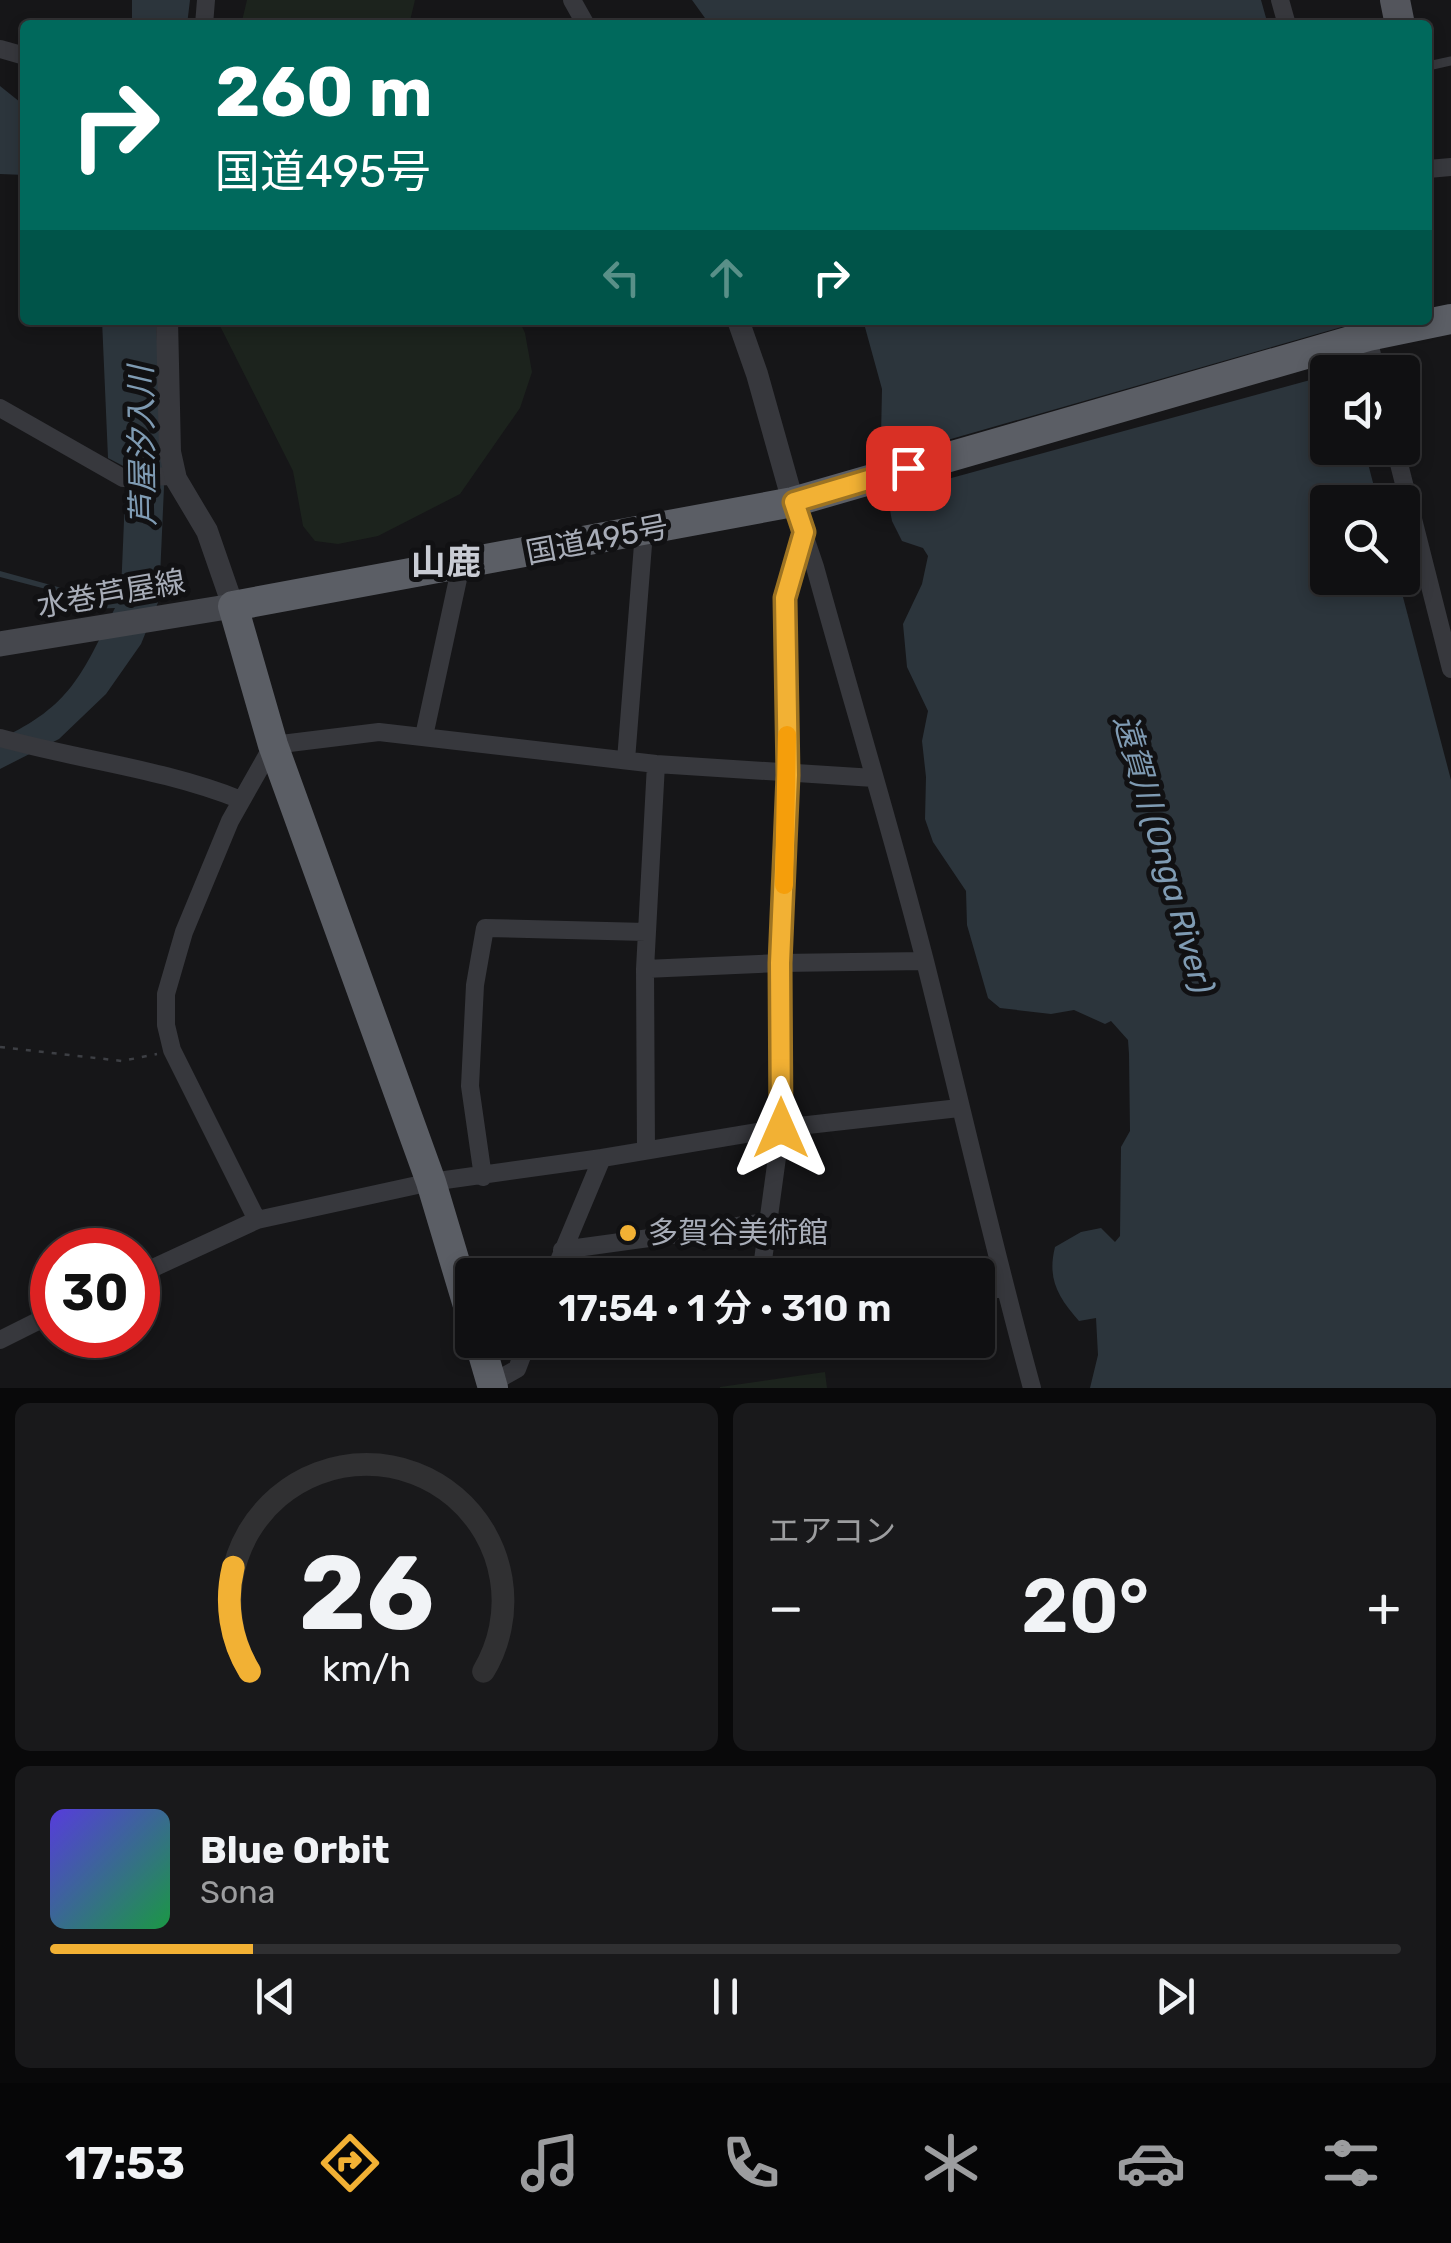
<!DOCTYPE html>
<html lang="ja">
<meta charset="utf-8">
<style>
body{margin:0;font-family:Rubik,"Noto Sans JP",sans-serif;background:#19191b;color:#f1f3f6;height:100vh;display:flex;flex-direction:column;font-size:38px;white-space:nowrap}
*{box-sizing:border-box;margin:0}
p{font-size:32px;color:#9c9d9f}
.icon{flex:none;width:55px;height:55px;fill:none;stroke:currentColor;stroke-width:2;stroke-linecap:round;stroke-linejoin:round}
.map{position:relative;height:1388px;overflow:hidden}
.drawer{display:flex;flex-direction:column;gap:15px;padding:15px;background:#09090a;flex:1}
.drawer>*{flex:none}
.banner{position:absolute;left:20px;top:20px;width:1412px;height:305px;border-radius:10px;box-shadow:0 5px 15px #0003,0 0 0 2px #303032;background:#00695c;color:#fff;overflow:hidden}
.tools{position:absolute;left:1310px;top:355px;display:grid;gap:20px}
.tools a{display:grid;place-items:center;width:110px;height:110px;border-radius:10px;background:#101012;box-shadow:0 5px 15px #0003,0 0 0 2px #303032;font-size:50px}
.speed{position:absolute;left:30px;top:1228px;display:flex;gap:20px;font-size:50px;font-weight:700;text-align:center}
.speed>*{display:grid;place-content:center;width:130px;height:130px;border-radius:50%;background:#101012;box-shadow:0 5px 15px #0003,0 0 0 2px #303032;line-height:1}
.speed .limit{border:15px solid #d22;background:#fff;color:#111}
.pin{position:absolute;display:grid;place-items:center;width:85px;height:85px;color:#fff;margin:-42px;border-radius:20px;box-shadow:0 5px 15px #0006}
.me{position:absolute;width:110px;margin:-55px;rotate:0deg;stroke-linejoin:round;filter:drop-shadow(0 0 8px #0008)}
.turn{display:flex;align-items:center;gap:35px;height:210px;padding:0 30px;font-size:45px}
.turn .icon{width:130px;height:130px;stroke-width:2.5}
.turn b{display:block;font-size:70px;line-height:85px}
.lanes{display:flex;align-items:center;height:95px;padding:0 30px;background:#0003;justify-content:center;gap:50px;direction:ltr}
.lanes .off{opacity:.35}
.big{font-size:75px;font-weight:600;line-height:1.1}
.drawer .widget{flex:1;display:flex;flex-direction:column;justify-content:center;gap:15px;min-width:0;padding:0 35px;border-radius:15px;background:#19191b}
.drawer .dial{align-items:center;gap:0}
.dial svg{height:260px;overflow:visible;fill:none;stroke:#303032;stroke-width:7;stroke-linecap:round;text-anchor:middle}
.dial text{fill:#f1f3f6;stroke:none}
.song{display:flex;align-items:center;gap:30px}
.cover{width:120px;height:120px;border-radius:15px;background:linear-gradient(135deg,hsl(250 70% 55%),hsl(140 70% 35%))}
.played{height:10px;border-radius:5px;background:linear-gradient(90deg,#f2b134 15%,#303032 15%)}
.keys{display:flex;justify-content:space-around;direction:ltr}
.heat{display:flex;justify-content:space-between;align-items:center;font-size:55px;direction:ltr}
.drawer .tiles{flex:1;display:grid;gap:15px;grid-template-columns:1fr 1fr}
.widget:last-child{grid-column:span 2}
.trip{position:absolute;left:455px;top:1258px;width:540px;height:100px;border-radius:10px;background:#101012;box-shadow:0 5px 15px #0003,0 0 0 2px #303032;font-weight:600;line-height:100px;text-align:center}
.tabs{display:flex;height:160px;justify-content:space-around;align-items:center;background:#060607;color:#9c9d9f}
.tabs .icon{width:70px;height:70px}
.tabs .active{color:#f2b134}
.tabs b{font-size:45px;color:#f1f3f6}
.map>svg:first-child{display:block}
.green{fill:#1c231d}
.water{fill:#2c353c}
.pier{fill:#161618}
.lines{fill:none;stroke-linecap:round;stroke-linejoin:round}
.path{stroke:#3d3f44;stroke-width:2.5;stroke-dasharray:5 8;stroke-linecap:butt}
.service{stroke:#37383d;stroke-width:9}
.minor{stroke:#37383d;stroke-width:18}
.tertiary{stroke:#37383d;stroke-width:22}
.secondary{stroke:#45474d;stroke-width:25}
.primary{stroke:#53555c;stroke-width:30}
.trunk{stroke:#5b5e65;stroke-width:30}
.route-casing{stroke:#9d7322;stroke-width:25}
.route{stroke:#f2b134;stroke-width:18}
.slow{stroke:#f59e0b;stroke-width:18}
.poi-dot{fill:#f2b134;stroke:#111113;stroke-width:4}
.labels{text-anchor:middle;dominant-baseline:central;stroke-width:10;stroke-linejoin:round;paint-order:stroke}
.street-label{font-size:30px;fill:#a8adb8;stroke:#111113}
.poi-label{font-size:30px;fill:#a8adb8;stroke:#111113;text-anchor:start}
.water-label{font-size:32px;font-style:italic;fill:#7f9bb3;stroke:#111113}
.quarter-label{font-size:35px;font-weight:bold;fill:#c9ccd4;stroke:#111113}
</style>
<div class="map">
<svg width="1451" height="1388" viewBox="0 0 1451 1388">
<rect width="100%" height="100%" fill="#161618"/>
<!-- green -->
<path class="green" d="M247,0H415L409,25H241Z
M217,320H519L525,333L532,372L520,408L460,494L378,536L338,544L315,541L303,526L293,471Z
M825,1372L827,1388H720V1387Z"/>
<!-- water -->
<path class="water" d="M132,0H190L187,25H132Z
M692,0H1261L1268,25H710Z
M0,86L25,106V175L0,174Z
M102,320H156L164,487L159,600L141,644L106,694L59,739L0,769V739C71,706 82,674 115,608L90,609L88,600L0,577V571L116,603L121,592L125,497L134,484L127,468L108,458Z
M863,320H1369L1357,352L1362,372H1328V448H1364L1378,502H1328V578H1398L1451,780V1388H1090L1098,1355L1096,1318L1079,1321C1058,1297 1047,1279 1055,1247L1081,1232L1101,1228L1115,1242L1120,1236L1121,1147L1130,1131L1129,1054L1128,1040L1111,1021L1105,1024L1074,1010L1051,1014L1000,1008L988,998L967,925L966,891L933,842L925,819L926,777L922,741L928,711L907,667L903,624L922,584L928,556L923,548L902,541L892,521L888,499L881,437L882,389Z"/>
<!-- pier -->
<path class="pier" d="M1366,320L1376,351L1363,355L1365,365L882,497L878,460Z"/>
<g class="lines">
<!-- path -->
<path class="path" d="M0,1047L122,1061L157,1054"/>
<!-- service -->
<path class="service" d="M1428,66L1451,61"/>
<!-- minor -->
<path class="minor" d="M572,0L586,25
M1280,0L1287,25
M204,25L206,0
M0,49L25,56
M1428,169L1451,167
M1364,320L1376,372
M0,408L123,478L172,476L176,479
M1395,448L1451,669
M793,502L815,567C851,698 891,829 925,961C961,1104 993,1246 1032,1388
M424,736L461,565
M0,738C79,760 164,769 241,800
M626,760L644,532
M645,969L780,963L925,961
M646,1150L645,969L656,764
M483,1177L470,1086L475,985L485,928L646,932
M257,1220L172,1050L166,1025V994L184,932L230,821L273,745L379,732L656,764L874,778
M562,1250L766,1222
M138,1275L257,1220L431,1182L602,1158
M553,1275L602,1158L781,1128L959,1108
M761,1275L781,1128L780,963L788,775L785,598L804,532
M978,1292L1005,1287
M0,1340L52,1314
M492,1383L517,1369L528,1340"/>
<!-- tertiary -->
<path class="tertiary" d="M167,320L170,452L176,479L207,531L233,606
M738,320L757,374L793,502"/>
<!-- secondary -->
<path class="secondary" d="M0,644L233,606"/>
<!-- primary -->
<path class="primary" d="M1395,0L1400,25"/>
<!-- trunk -->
<path class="trunk" d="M472,1319L431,1182L273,745L233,606L793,502L1368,336L1451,319
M479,1340L493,1388"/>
</g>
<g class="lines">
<defs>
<path id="route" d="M781,1128L780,963L788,775L785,598L804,532L794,502L908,468"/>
</defs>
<!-- route casing -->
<use href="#route" class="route-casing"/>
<!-- route -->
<use href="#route" class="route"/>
<!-- slow -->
<path class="slow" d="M784,885L787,735"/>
</g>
<!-- markers -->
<circle class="poi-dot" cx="628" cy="1233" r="10"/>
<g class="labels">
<!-- street labels -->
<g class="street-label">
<text transform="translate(597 540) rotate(-11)">国道495号</text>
<text transform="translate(111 594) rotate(-10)">水巻芦屋線</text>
</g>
<!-- poi labels -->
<g class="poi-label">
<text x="648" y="1233">多賀谷美術館</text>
</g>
<!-- water labels -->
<g class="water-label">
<text transform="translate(142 446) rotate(-91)">芦屋汐入川</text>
<text transform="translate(1164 854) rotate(74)">遠賀川 (Onga River)</text>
</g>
<!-- quarter labels -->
<g class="quarter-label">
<text x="446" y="562">山鹿</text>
</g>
</g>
</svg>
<div class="tools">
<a><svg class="icon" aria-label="sound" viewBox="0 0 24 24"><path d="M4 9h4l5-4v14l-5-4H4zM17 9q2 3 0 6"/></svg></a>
<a><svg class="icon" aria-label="search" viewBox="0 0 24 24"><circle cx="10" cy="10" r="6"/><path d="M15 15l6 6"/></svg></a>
</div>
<div class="speed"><div class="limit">30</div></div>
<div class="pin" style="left:908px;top:468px;background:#d93025"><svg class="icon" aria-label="arrive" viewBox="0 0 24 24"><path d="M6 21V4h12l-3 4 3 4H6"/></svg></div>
<svg class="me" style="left:781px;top:1128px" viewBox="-20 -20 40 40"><path d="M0-17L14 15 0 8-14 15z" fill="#f2b134" stroke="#fff" stroke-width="4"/></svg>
<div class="trip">17:54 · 1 分 · 310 m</div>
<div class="banner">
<div class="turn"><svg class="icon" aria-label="right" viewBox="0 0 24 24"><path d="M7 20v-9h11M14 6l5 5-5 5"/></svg><div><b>260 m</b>国道495号</div></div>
<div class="lanes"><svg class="icon off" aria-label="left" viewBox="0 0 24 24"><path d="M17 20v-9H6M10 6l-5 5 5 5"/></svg><svg class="icon off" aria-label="ahead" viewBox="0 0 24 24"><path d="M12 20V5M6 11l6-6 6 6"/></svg><svg class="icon" aria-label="right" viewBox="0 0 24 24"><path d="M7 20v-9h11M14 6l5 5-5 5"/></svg></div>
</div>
</div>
<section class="drawer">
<div class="tiles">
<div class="widget dial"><svg viewBox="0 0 100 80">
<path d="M14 69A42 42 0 1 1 86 69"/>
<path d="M14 69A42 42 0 0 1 9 37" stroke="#f2b134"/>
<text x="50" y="56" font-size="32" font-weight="700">26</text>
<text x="50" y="72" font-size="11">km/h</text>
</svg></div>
<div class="widget"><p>エアコン</p>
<div class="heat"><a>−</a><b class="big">20°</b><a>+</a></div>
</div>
<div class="widget">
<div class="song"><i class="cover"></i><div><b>Blue Orbit</b><p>Sona</p></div></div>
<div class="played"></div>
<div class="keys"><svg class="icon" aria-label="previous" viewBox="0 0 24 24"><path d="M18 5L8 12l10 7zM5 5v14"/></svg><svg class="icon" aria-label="pause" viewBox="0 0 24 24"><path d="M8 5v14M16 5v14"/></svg><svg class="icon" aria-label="next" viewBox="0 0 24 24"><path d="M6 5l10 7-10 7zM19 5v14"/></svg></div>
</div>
</div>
</section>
<nav class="tabs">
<b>17:53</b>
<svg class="icon active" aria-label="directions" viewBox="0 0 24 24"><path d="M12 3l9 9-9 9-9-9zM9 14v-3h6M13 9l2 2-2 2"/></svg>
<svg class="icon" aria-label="music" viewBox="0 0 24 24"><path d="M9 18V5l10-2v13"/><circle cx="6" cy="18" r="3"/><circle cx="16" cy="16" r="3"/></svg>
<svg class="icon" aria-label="phone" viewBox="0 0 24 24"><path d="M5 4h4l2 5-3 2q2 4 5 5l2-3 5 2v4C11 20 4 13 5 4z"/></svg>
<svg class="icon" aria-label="climate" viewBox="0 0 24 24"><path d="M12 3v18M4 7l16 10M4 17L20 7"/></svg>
<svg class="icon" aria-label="car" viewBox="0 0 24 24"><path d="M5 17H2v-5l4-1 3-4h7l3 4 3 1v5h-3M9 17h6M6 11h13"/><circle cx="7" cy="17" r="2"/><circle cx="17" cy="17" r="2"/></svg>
<svg class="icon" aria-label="filters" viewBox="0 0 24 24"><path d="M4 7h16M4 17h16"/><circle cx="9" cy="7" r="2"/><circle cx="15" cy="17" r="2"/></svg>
</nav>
